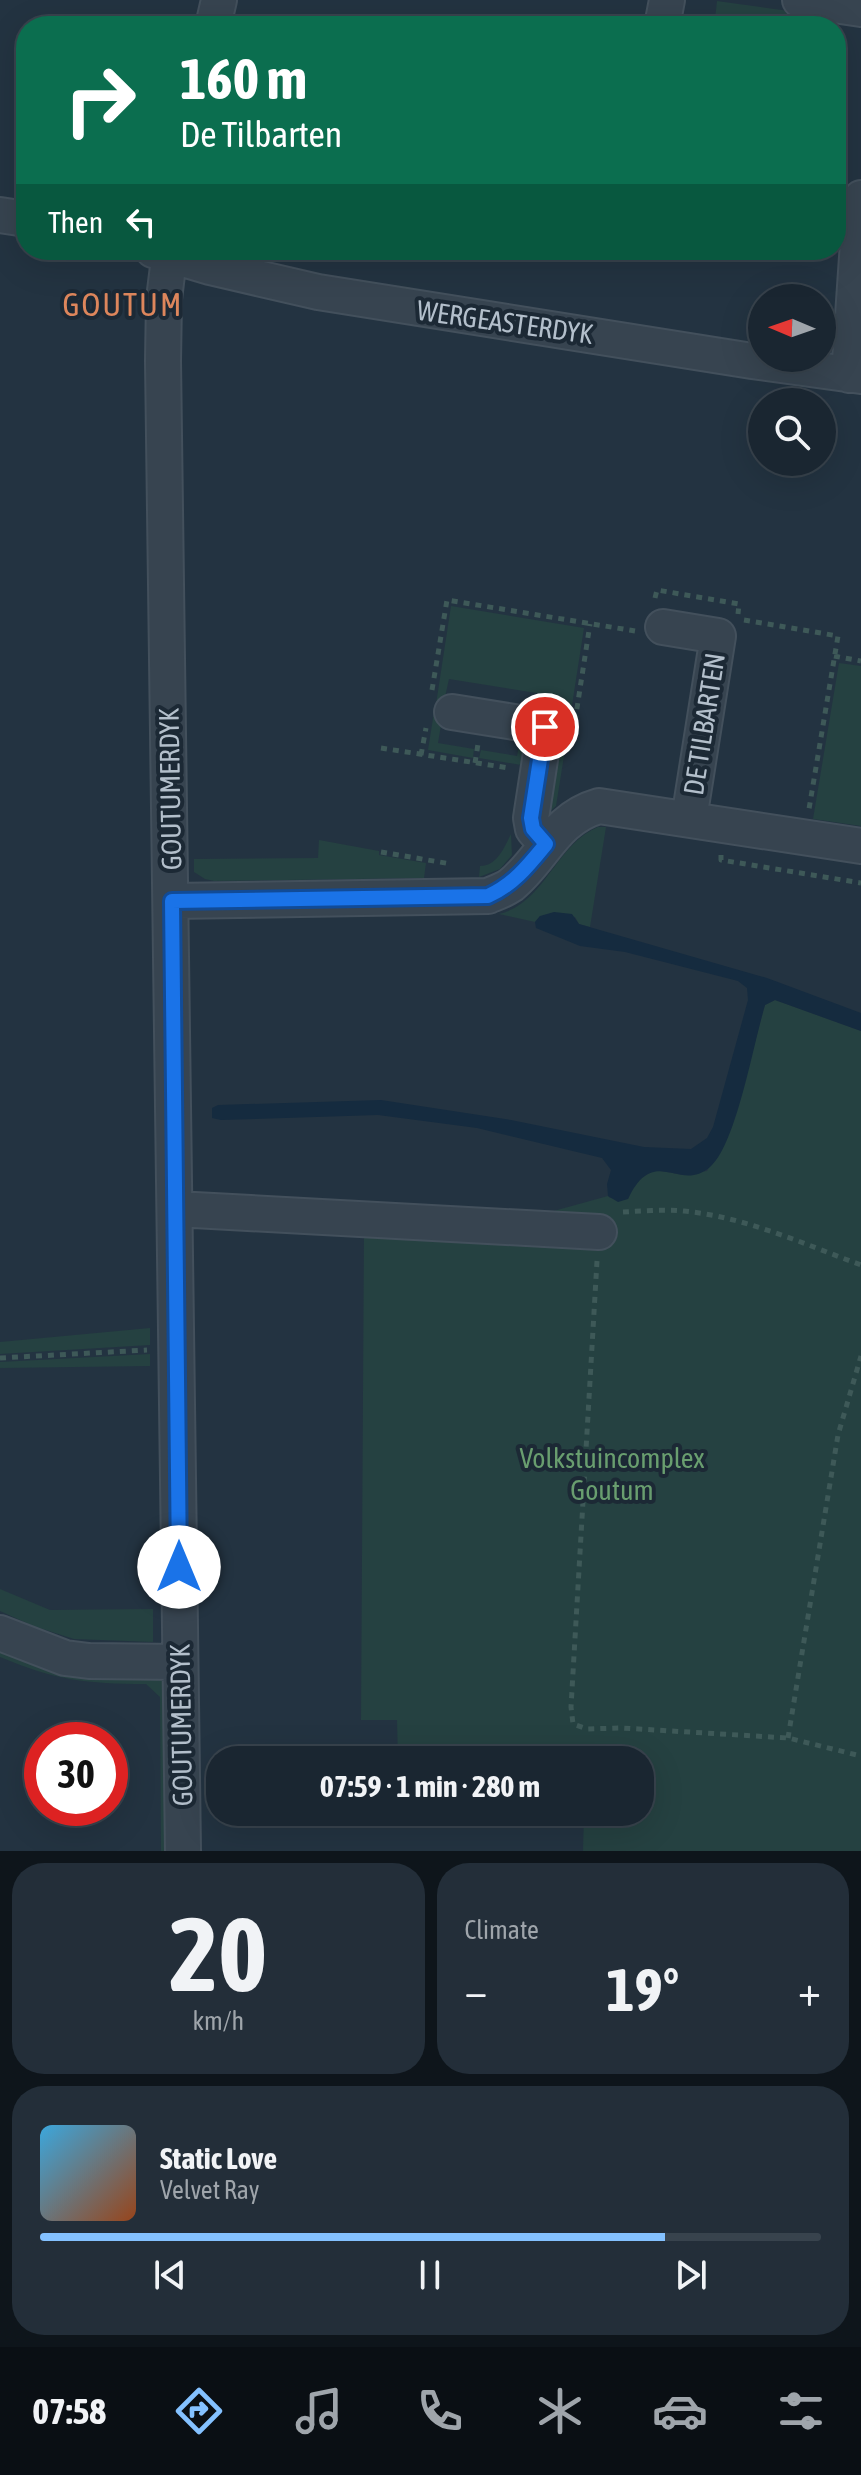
<!DOCTYPE html>
<meta charset="utf-8">
<style>
body{margin:0;font-family:"Asap Condensed",sans-serif;background:#232e39;color:#f1f3f6;height:100vh;display:flex;flex-direction:column;font-size:30px;white-space:nowrap}
*{box-sizing:border-box;margin:0}
p{font-size:26px;color:#9fa5ab}
.icon{flex:none;width:44px;height:44px;fill:none;stroke:currentColor;stroke-width:2;stroke-linecap:round;stroke-linejoin:round}
.map{position:relative;height:1851px;overflow:hidden}
.side{display:flex;flex-direction:column;gap:12px;padding:12px;background:#0e151b;flex:1}
.side>*{flex:none}
.top-card{position:absolute;left:16px;top:16px;width:830px;height:244px;border-radius:32px;box-shadow:0 8px 32px #0002,0 0 0 2px #38434d;background:#0b6e4f;color:#fff;overflow:hidden}
.needle{width:52px;rotate:272deg}
.controls{position:absolute;left:748px;top:284px;display:grid;gap:16px}
.controls a{display:grid;place-items:center;width:88px;height:88px;border-radius:50%;background:#1a2631;box-shadow:0 8px 32px #0002,0 0 0 2px #38434d;font-size:40px}
.speed{position:absolute;left:24px;top:1722px;display:flex;gap:16px;font-size:40px;font-weight:700;text-align:center}
.speed>*{display:grid;place-content:center;width:104px;height:104px;border-radius:50%;background:#1a2631;box-shadow:0 8px 32px #0002,0 0 0 2px #38434d;line-height:1}
.speed .limit{border:12px solid #d22;background:#fff;color:#111}
.pin{position:absolute;display:grid;place-items:center;width:68px;height:68px;color:#fff;margin:-34px;border:4px solid #fff;border-radius:50%;box-shadow:0 2px 8px #0007}
.me{position:absolute;width:88px;margin:-44px;rotate:0deg;stroke-linejoin:round;filter:drop-shadow(0 0 6px #0008)}
.turn{display:flex;align-items:center;gap:28px;height:168px;padding:0 32px;font-size:36px}
.turn .icon{width:104px;height:104px;stroke-width:2.5}
.turn b{display:block;font-size:56px;line-height:68px}
.then{display:flex;align-items:center;height:76px;padding:0 32px;background:#0003;gap:16px;font-size:30px}
.big{font-size:60px;font-weight:700;line-height:1.1}
.side .tile{flex:1;display:flex;flex-direction:column;justify-content:center;gap:12px;min-width:0;padding:0 28px;border-radius:32px;background:#232e39}
.side .dial{align-items:center;gap:0}
.dial b{font-size:104px;line-height:1}
.song{display:flex;align-items:center;gap:24px}
.cover{width:96px;height:96px;border-radius:12px;background:linear-gradient(135deg,hsl(200 70% 55%),hsl(20 70% 35%))}
.played{height:8px;border-radius:4px;background:linear-gradient(90deg,#84c1ff 80%,#38434d 80%)}
.keys{display:flex;justify-content:space-around;direction:ltr}
.heat{display:flex;justify-content:space-between;align-items:center;font-size:44px;direction:ltr}
.side .tiles{flex:1;display:grid;gap:12px;grid-template-columns:1fr 1fr}
.tile:last-child{grid-column:span 2}
.trip{position:absolute;left:206px;top:1746px;width:448px;height:80px;border-radius:32px;background:#1a2631;box-shadow:0 8px 32px #0002,0 0 0 2px #38434d;font-weight:700;line-height:80px;text-align:center}
.tab-bar{display:flex;height:128px;justify-content:space-around;align-items:center;background:#0a0f14;color:#9fa5ab}
.tab-bar .icon{width:56px;height:56px}
.tab-bar .on{color:#84c1ff}
.tab-bar b{font-size:36px;color:#f1f3f6}
.map>svg:first-child{display:block}
.green{fill:#254141}
.water{fill:#152b3f}
.lines{fill:none;stroke-linecap:round;stroke-linejoin:round}
.minor-casing{stroke:#43505c;stroke-width:38}
.path{stroke:#3e5958;stroke-width:5;stroke-dasharray:6 6;stroke-linecap:butt}
.minor{stroke:#374450;stroke-width:34}
.route-casing{stroke:#114b97;stroke-width:20}
.route{stroke:#1a73e8;stroke-width:14}
.labels{text-anchor:middle;dominant-baseline:central;stroke-width:8;stroke-linejoin:round;paint-order:stroke}
.street-label{font-size:28px;fill:#b3bfcb;stroke:#1c2935}
.park-label{font-size:28px;fill:#699e6f;stroke:#1c2935}
.quarter-label{font-size:32px;letter-spacing:2px;fill:#dd865c;stroke:#1c2935}
</style>
<div class="map">
<svg width="861" height="1851" viewBox="0 0 861 1851">
<rect width="100%" height="100%" fill="#233341"/>
<!-- green -->
<path class="green" d="M717,1L840,18L838,35L836,26H768L715,19Z
M451,606L584,628L570,718L559,717L562,697L449,679L443,706L436,704Z
M839,663L861,666V826L813,819Z
M434,712L443,713L438,743L474,749L473,758L428,750Z
M558,723L569,725L556,806L546,815Z
M521,736L530,738L527,766L479,758L481,750L517,756Z
M598,827H606L590,927L579,924L575,917L540,916L535,922L499,914C545,903 556,844 598,827Z
M511,834L512,855L500,869L479,877L480,866C497,866 504,848 511,834Z
M319,840L379,851V855L426,863L424,878L214,881L205,879L194,872V859L318,858Z
M775,1000L861,1031V1851H583L584,1812H640V1760H398L397,1720H361L364,1228L521,1220L608,1196L610,1198L628,1199L636,1181L655,1170L684,1175L707,1171L732,1126L765,1005Z
M150,1328V1345L0,1354V1342Z
M150,1354V1366L0,1368V1362Z
M0,1589L50,1610L153,1609V1642L74,1639L33,1626L0,1611Z
M0,1646L160,1678L163,1682L167,1851H161L160,1697L146,1684C86,1684 55,1680 0,1657Z"/>
<!-- water -->
<path class="water" d="M554,912L572,914L579,924L767,978L861,1013V1031L775,1000L765,1005C754,1041 736,1146 710,1167C679,1194 655,1143 628,1199L618,1202L608,1196L607,1184L611,1170L602,1158L477,1128L378,1115L221,1120L212,1118V1108L218,1105L381,1100L511,1120L644,1147L691,1149L707,1138L713,1127L748,1000L747,988L738,981L625,952L580,946L536,928L535,922L540,916Z"/>
<g class="lines">
<defs>
<path id="minor" d="M800,0L861,9
M213,26L219,0
M662,26L667,0
M0,215L26,219
M153,250L210,267L318,292L752,361L861,376
M170,250L164,299L163,361L183,1851
M849,375L861,198
M663,627L718,636L689,819
M452,712L545,727L531,818L533,829L546,844
M172,901L488,896C495,893 504,890 511,885C544,858 554,819 599,806L861,846
M176,1209L599,1232
M0,1633L65,1658L89,1661L180,1662"/>
</defs>
<!-- minor casing -->
<use href="#minor" class="minor-casing"/>
<!-- path -->
<path class="path" d="M655,598L657,590L739,604L738,614
M744,620L838,636L809,809
M834,656L861,661
M432,690L447,600L635,631
M575,721L590,624
M381,748L509,768
M421,755L426,728
M475,763L478,744
M381,852L451,864
M721,855V860L861,883
M623,1212C643,1211 664,1209 684,1211C745,1217 804,1244 861,1265
M597,1261L571,1707L573,1724L587,1729L622,1728L788,1738L861,1756
M0,1358L147,1350
M788,1738L838,1435L861,1356"/>
<!-- minor -->
<use href="#minor" class="minor"/>
</g>
<g class="lines">
<defs>
<path id="route" d="M179,1567L172,901L488,896C514,884 528,866 546,844L533,829L531,818L545,727"/>
</defs>
<!-- route casing -->
<use href="#route" class="route-casing"/>
<!-- route -->
<use href="#route" class="route"/>
</g>
<g class="labels">
<!-- street labels -->
<g class="street-label">
<text transform="translate(505 322) rotate(8)">WERGEASTERDYK</text>
<text transform="translate(704 724) rotate(-81)">DE TILBARTEN</text>
<text transform="translate(170 789) rotate(-91)">GOUTUMERDYK</text>
<text transform="translate(181 1725) rotate(-91)">GOUTUMERDYK</text>
</g>
<!-- park labels -->
<g class="park-label">
<text x="612" y="1458">Volkstuincomplex<tspan x="612" dy="32">Goutum</tspan></text>
</g>
<!-- quarter labels -->
<g class="quarter-label">
<text x="123" y="304">GOUTUM</text>
</g>
</g>
</svg>
<div class="controls">
<a><svg class="needle" viewBox="-14 -14 28 28"><path d="M0-13l5 13h-10z" fill="#e53935"/><path d="M0 13l5-13h-10z" fill="#9fa5ab"/></svg></a>
<a><svg class="icon" aria-label="search" viewBox="0 0 24 24"><circle cx="10" cy="10" r="6"/><path d="M15 15l6 6"/></svg></a>
</div>
<div class="speed"><div class="limit">30</div></div>
<div class="pin" style="left:545px;top:727px;background:#d93025"><svg class="icon" aria-label="arrive" viewBox="0 0 24 24"><path d="M6 21V4h12l-3 4 3 4H6"/></svg></div>
<svg class="me" style="left:179px;top:1567px" viewBox="-20 -20 40 40"><circle r="19" fill="#fff"/><path d="M0-13L10 11 0 6-10 11z" fill="#1a73e8"/></svg>
<div class="trip">07:59 · 1 min · 280 m</div>
<div class="top-card">
<div class="turn"><svg class="icon" aria-label="right" viewBox="0 0 24 24"><path d="M7 20v-9h11M14 6l5 5-5 5"/></svg><div><b>160 m</b>De Tilbarten</div></div>
<div class="then">Then<svg class="icon" aria-label="left" viewBox="0 0 24 24"><path d="M17 20v-9H6M10 6l-5 5 5 5"/></svg></div>
</div>
</div>
<section class="side">
<div class="tiles">
<div class="tile dial"><b>20</b><p>km/h</p></div>
<div class="tile"><p>Climate</p>
<div class="heat"><a>−</a><b class="big">19°</b><a>+</a></div>
</div>
<div class="tile">
<div class="song"><i class="cover"></i><div><b>Static Love</b><p>Velvet Ray</p></div></div>
<div class="played"></div>
<div class="keys"><svg class="icon" aria-label="previous" viewBox="0 0 24 24"><path d="M18 5L8 12l10 7zM5 5v14"/></svg><svg class="icon" aria-label="pause" viewBox="0 0 24 24"><path d="M8 5v14M16 5v14"/></svg><svg class="icon" aria-label="next" viewBox="0 0 24 24"><path d="M6 5l10 7-10 7zM19 5v14"/></svg></div>
</div>
</div>
</section>
<nav class="tab-bar">
<b>07:58</b>
<svg class="icon on" aria-label="directions" viewBox="0 0 24 24"><path d="M12 3l9 9-9 9-9-9zM9 14v-3h6M13 9l2 2-2 2"/></svg>
<svg class="icon" aria-label="music" viewBox="0 0 24 24"><path d="M9 18V5l10-2v13"/><circle cx="6" cy="18" r="3"/><circle cx="16" cy="16" r="3"/></svg>
<svg class="icon" aria-label="phone" viewBox="0 0 24 24"><path d="M5 4h4l2 5-3 2q2 4 5 5l2-3 5 2v4C11 20 4 13 5 4z"/></svg>
<svg class="icon" aria-label="climate" viewBox="0 0 24 24"><path d="M12 3v18M4 7l16 10M4 17L20 7"/></svg>
<svg class="icon" aria-label="car" viewBox="0 0 24 24"><path d="M5 17H2v-5l4-1 3-4h7l3 4 3 1v5h-3M9 17h6M6 11h13"/><circle cx="7" cy="17" r="2"/><circle cx="17" cy="17" r="2"/></svg>
<svg class="icon" aria-label="filters" viewBox="0 0 24 24"><path d="M4 7h16M4 17h16"/><circle cx="9" cy="7" r="2"/><circle cx="15" cy="17" r="2"/></svg>
</nav>
